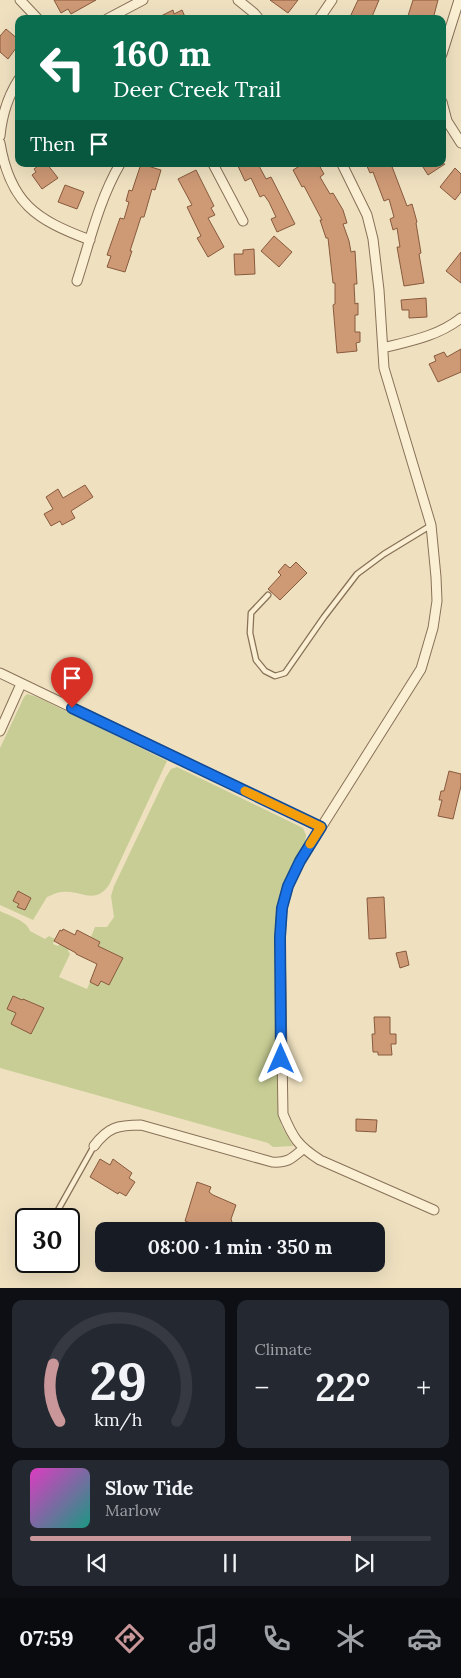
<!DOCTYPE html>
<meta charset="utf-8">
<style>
body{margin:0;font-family:Lora,serif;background:#242831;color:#f1f3f6;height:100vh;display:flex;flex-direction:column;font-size:19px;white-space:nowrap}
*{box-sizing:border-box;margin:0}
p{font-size:16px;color:#9ea1a6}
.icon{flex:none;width:28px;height:28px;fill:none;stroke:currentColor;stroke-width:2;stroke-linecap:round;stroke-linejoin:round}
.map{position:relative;height:1288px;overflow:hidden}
.side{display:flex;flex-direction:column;gap:12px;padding:12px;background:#0d0f14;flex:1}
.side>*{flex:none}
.top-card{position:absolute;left:15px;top:15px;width:431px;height:152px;border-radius:10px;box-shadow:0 5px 20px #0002;background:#0b6e4f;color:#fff;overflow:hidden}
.speed{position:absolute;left:15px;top:1208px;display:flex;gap:10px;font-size:25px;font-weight:700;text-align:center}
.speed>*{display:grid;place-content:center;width:65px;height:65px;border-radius:50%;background:#171b24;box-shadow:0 5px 20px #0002;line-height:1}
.speed .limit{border:2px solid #111;border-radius:8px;background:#fff;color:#111}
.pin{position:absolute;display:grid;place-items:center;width:42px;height:42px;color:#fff;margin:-51px -21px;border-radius:50% 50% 50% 0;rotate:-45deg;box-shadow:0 0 5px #0007}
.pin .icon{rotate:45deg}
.me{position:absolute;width:55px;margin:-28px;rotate:0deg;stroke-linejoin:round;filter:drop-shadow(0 0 4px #0008)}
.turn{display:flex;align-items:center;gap:18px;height:105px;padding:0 15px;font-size:22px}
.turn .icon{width:65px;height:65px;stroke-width:2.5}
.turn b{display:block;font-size:35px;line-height:42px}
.then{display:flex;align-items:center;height:48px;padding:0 15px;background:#0003;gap:10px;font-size:19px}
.big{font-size:38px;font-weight:700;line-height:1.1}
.side .tile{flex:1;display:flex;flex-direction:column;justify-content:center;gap:8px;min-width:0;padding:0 18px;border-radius:10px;background:#242831}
.side .dial{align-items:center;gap:0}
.dial svg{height:130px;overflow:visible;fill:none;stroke:#363941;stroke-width:7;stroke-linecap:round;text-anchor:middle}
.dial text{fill:#f1f3f6;stroke:none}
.song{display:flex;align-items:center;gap:15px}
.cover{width:60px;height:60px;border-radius:8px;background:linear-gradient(135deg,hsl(310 70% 55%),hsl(170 70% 35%))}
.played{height:5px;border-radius:2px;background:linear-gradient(90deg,#c99799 80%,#363941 80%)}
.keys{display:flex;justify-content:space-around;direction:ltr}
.heat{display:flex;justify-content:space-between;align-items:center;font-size:28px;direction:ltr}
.side .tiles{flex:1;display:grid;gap:12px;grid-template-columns:1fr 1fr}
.tile:last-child{grid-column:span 2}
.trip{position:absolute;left:95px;top:1222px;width:290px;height:50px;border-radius:10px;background:#171b24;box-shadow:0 5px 20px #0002;font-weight:700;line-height:50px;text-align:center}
.menu{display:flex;height:80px;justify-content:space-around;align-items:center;background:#090b0e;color:#9ea1a6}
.menu .icon{width:35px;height:35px}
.menu .active{color:#c99799}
.menu b{font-size:22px;color:#f1f3f6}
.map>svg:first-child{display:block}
.green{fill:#c7cd94}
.building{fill:#ce9975;stroke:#885a3d}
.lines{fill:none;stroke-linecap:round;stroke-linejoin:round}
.service-casing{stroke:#887157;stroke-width:7}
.minor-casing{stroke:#887157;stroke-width:11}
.service{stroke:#faeed3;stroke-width:4.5}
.minor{stroke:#faeed3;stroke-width:9}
.route-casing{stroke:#114b97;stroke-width:12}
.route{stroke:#1a73e8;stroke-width:9}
.slow{stroke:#f59e0b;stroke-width:9}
</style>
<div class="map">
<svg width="461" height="1288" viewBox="0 0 461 1288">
<rect width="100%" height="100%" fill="#efe1c0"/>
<!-- green -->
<path class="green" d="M27,694L37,697L167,761L109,885C94,906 81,889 62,892C57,892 52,895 47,897L33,920L0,905V748L24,697Z
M177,767L303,828L306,835L305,843L289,871L280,897L276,923L278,1102L281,1125L293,1146L273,1147L268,1143L0,1068V911C10,916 27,921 30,931L45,939L49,936L55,939L53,944L58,946L60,943L70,947L68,951L70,954L59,977L87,989L90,982L98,986L101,981L109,985L114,971L116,972L123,958L106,950L97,948L100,942L91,937L95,927H107L114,917L111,896L114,886L166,777L171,769Z"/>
<!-- building -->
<path class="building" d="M54,0H96L71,14L68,9L61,13Z
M270,0H298L288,13Z
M358,0H379L371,19H349Z
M413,0H438L433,19H407Z
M173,10L174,14L182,10L186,19H155Z
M6,29L19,40V44L8,59L0,52V36Z
M41,164H47L58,178L42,189L32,175L36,172L34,169Z
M141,164L161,170L155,190L152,189L144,217H141L130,251H132L125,272L107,267L111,256L107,255L120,218L124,219L129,202L126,201L129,190L132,191Z
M237,164H258L266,179L271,177L295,224L277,232L271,219L276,217L269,202L264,195L260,197L251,178L245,181Z
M303,164H314L316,167L319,165L324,174L320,177L330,194L333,193L343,210L347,223L343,224L349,241L351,252L355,251L357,284H354L355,304L358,303V315H355V332H360V342L356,343L357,351L337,353L333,305L335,304V283H333L328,238H326L320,220H322L304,186L302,187L293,170Z
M366,164H391L407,206L412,204L417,222L416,223L421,253L419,254L424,283L404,286L397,247H400L397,228L393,230L390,219L394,217L389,199L384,201L373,172L370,173Z
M421,164H445L428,175Z
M455,168L461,174V192L455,200L440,187Z
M196,170L214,206L211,208L215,215L208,218L224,247L208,257L197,238L201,236L187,207L192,205L178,179Z
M65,185L84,192L77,209L58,202Z
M274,236L292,252L279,267L261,251Z
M254,249L255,274L235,275L234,254H243V250Z
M461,252V283L446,271Z
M426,298L427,317L409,318V310H402L401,300Z
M461,349V372L438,382L429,364L436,361L434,356L444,352L447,357Z
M85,485L93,497L71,511L75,518L62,525L60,521L51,526L44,514L53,509L46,497L58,489L63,498Z
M296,562L307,573L280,600L268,589L281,575L278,572L285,564L290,568Z
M449,771L461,774V786L453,819L438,816L442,800H439L441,791H444Z
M18,891L31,898L25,910L17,907L19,904L13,901Z
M384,897L386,938L369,939L367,898Z
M63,929L75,935L77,930L100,942L98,946L123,958L109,985L101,981L98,986L90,982L97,964L76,954V953L54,941L60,930L62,931Z
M406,951L409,965L400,968L396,953Z
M13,996L22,1000L23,999L44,1008L31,1034L11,1024L16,1013L7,1009Z
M374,1017H390V1034H396V1044H391L392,1055H378V1052H373L372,1034H375Z
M356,1119L377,1120L376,1132L356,1131Z
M100,1159L110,1165L113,1159L132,1173L129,1178L135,1182L126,1196L119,1192L118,1194L90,1177Z
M197,1182L211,1187L209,1192L213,1195L236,1205L231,1219L232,1222L220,1228L206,1223L200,1227L185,1221Z"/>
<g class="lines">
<defs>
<path id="service" d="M268,595L251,613L250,633L256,660L265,671L275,676L285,673L324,617L357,574L384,554L430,526
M53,1219L94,1146"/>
<path id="minor" d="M20,0L38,19
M238,0L254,13L259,19
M107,19L143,0
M319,19L332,0
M442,54L459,0
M442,102L447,121L461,143
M0,136C2,115 8,96 19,79
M0,143C10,203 36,220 90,240
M213,164L243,221
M342,164L367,215L373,239L379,290L384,368L431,525L436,577L437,601L433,628L421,669L300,861L288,886L282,908L280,937L283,1114C293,1138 298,1146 320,1160L434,1210
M77,281C90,241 99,200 120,164
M383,348C411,341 438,336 461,318
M0,673L321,827
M0,731L21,684
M94,1146C108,1127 118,1125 141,1125L272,1162C288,1163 291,1159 303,1149"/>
</defs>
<!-- service casing -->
<use href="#service" class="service-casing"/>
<!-- minor casing -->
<use href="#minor" class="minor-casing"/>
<!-- service -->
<use href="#service" class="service"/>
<!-- minor -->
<use href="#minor" class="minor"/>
</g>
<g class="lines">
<defs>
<path id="route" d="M72,708L321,827L300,861L288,886L282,908L280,937L281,1059"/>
</defs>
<!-- route casing -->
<use href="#route" class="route-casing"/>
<!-- route -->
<use href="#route" class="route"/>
<!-- slow -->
<path class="slow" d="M245,791L321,827L310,844"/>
</g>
</svg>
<div class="speed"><div class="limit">30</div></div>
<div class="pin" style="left:72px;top:708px;background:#d93025"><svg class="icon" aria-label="arrive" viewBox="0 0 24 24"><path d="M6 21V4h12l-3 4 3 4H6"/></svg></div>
<svg class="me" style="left:281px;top:1059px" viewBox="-20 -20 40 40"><path d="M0-17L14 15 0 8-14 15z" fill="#1a73e8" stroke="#fff" stroke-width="4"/></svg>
<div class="trip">08:00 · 1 min · 350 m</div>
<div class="top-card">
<div class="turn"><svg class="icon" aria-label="left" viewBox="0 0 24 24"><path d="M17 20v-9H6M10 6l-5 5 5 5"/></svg><div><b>160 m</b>Deer Creek Trail</div></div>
<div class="then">Then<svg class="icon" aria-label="arrive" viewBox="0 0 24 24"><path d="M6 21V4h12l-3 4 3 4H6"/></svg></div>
</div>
</div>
<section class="side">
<div class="tiles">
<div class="tile dial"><svg viewBox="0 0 100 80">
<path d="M14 69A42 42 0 1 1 86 69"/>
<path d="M14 69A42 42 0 0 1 10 34" stroke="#c99799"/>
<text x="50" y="56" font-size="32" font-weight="700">29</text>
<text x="50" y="72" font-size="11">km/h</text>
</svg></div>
<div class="tile"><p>Climate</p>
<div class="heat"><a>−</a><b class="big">22°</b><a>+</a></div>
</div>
<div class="tile">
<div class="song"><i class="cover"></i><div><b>Slow Tide</b><p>Marlow</p></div></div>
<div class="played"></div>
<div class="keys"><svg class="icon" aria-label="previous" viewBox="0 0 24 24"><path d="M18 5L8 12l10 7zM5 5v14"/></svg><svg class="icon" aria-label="pause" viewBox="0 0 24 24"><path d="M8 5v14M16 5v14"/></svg><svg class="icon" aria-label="next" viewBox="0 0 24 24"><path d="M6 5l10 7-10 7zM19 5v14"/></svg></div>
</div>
</div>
</section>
<nav class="menu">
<b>07:59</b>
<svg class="icon active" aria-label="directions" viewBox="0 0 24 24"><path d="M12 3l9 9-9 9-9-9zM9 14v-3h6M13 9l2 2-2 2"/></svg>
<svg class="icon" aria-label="music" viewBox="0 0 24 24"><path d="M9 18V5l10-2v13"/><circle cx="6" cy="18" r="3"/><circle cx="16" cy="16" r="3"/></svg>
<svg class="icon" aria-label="phone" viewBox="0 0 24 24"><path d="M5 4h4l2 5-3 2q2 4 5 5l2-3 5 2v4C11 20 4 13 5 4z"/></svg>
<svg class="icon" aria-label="climate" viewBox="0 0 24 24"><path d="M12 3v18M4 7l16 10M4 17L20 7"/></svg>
<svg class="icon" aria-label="car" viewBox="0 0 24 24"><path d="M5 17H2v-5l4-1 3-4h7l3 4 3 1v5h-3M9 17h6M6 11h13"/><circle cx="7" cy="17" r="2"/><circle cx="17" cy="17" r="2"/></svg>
</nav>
